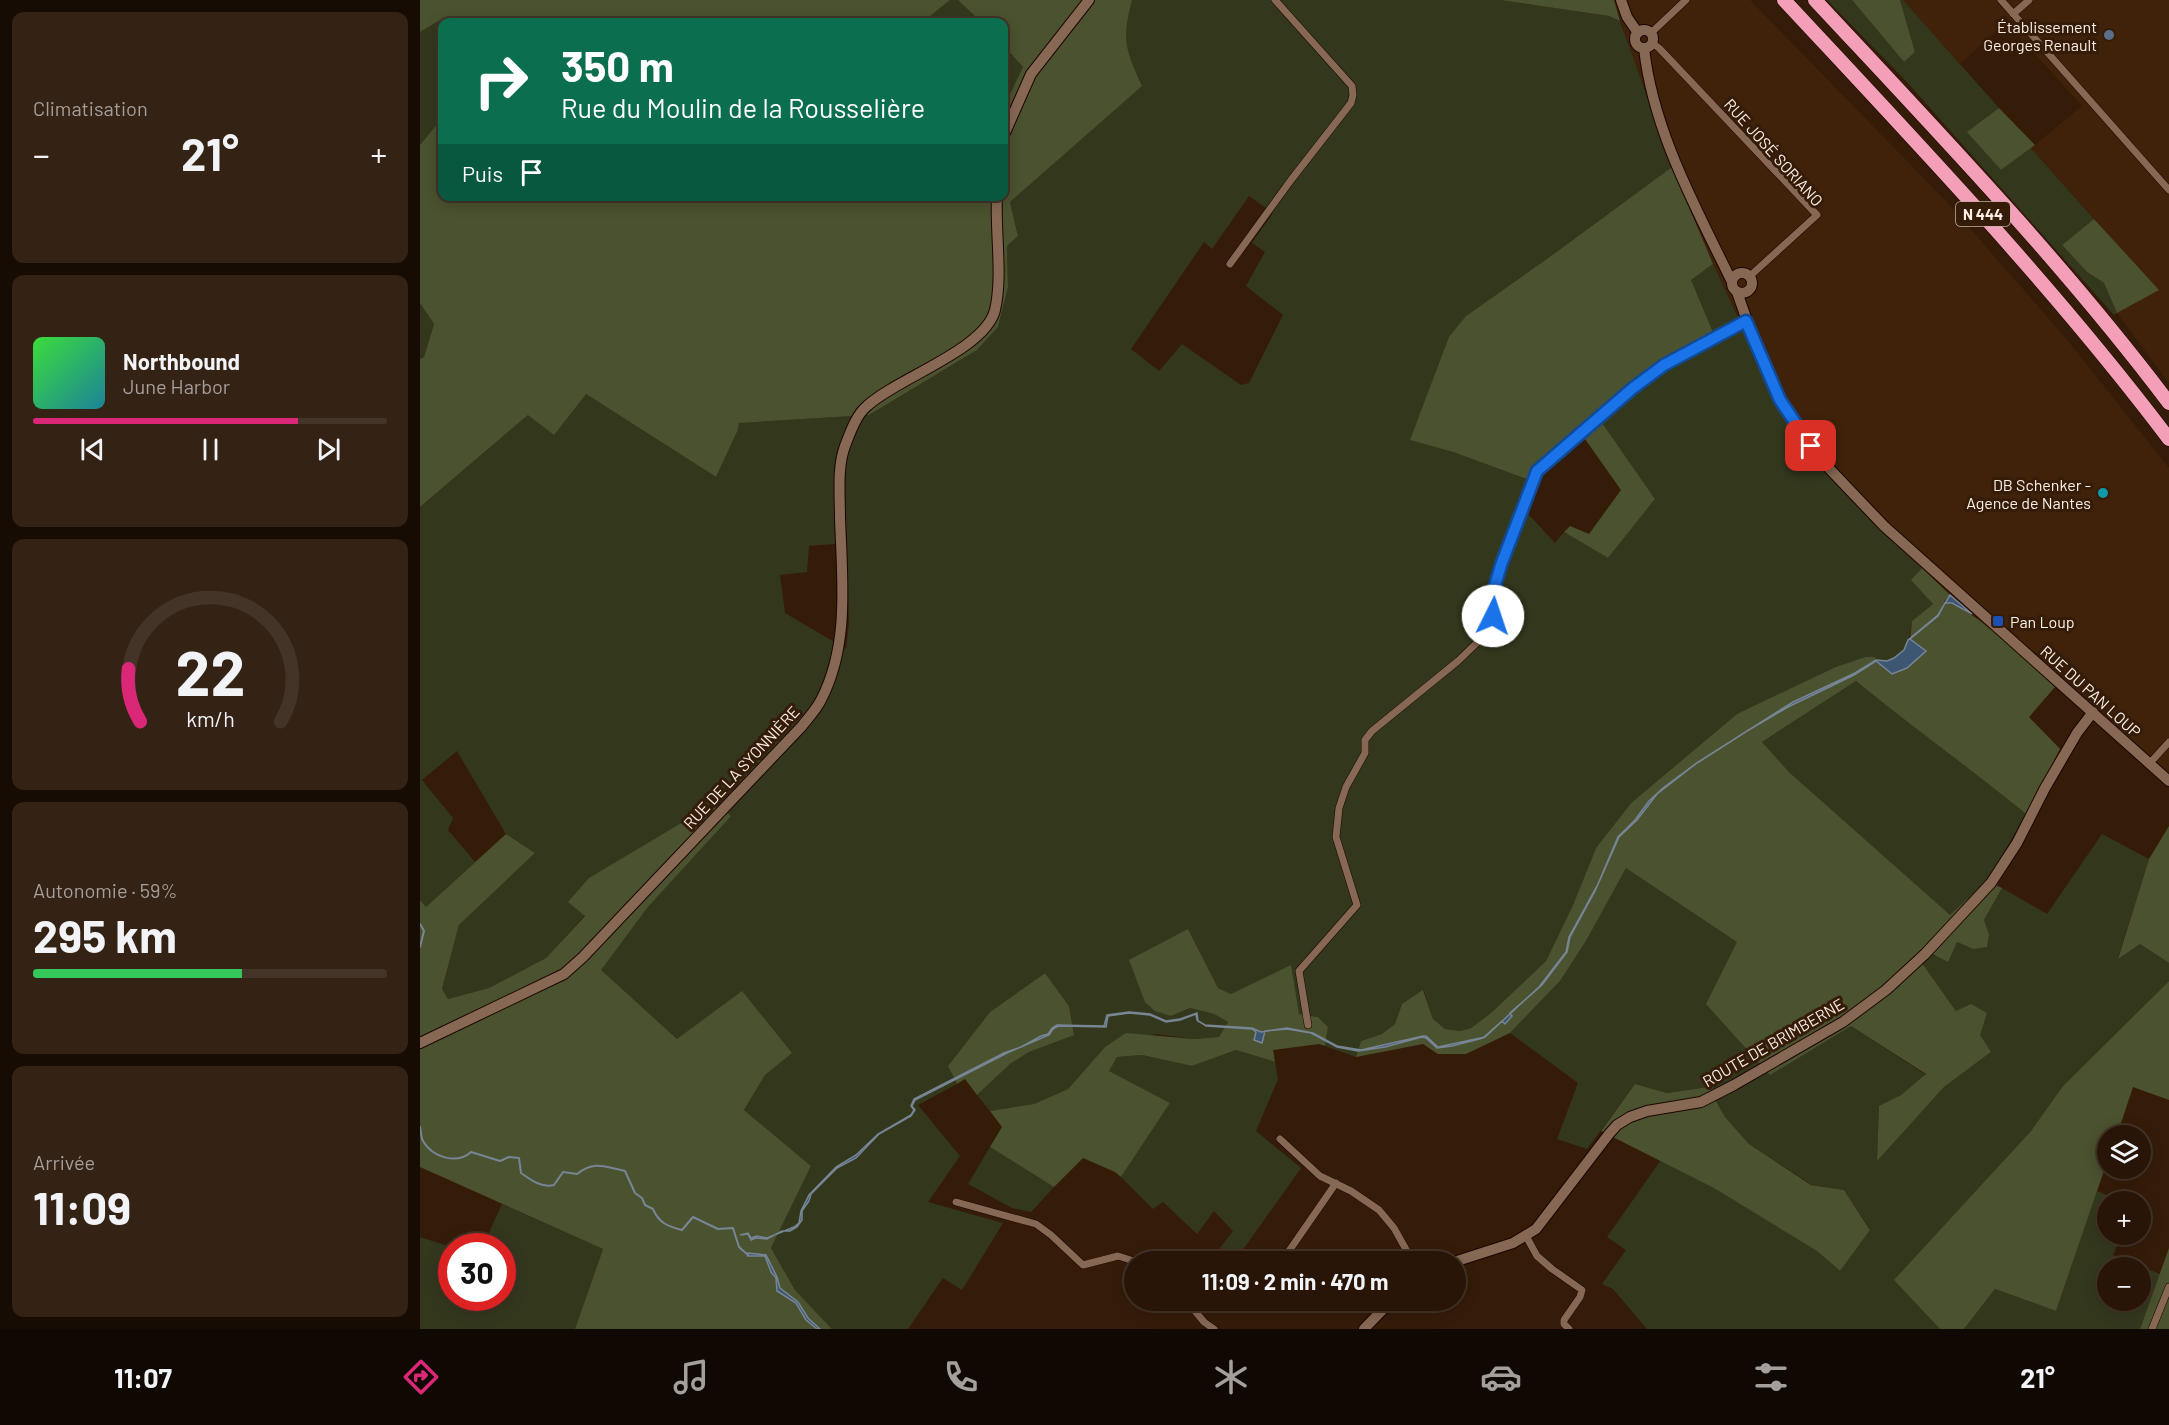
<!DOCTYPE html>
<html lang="fr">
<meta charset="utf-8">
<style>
body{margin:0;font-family:Barlow,sans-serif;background:#342215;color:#f1f3f6;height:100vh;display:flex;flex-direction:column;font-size:22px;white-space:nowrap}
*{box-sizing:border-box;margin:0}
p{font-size:20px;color:#a59f9b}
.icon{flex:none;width:33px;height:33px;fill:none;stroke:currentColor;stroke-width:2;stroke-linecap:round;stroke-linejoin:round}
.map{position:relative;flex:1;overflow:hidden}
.details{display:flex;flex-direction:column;gap:12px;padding:12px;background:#160c04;width:420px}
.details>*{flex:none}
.guide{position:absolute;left:18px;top:18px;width:570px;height:183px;border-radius:12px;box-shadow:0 3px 15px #0003,0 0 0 2px #443428;background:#0b6e4f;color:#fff;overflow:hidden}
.tools{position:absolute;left:1677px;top:1125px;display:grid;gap:12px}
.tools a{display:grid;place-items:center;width:54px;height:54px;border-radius:50%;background:#281507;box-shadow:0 3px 15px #0003,0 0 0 2px #443428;font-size:30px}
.speed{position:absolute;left:18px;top:1233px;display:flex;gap:12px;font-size:30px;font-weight:700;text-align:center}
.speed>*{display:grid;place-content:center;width:78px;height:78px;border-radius:50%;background:#281507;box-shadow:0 3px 15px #0003,0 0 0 2px #443428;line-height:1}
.speed .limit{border:9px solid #d22;background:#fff;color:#111}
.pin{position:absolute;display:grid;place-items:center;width:51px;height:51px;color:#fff;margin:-26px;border-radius:12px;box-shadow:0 3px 9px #0006}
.me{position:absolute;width:66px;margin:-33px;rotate:4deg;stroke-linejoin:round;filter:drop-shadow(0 0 4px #0008)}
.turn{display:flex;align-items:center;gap:21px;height:126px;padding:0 24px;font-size:27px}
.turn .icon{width:78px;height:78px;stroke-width:2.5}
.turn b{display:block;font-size:42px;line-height:51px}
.then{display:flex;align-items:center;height:57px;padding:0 24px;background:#0003;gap:12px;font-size:22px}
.big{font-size:45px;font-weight:700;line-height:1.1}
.details .tile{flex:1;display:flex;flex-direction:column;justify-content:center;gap:9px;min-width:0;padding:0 21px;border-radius:12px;background:#342215}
.details .dial{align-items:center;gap:0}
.dial svg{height:156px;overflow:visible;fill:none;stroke:#443428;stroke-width:7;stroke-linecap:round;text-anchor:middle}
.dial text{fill:#f1f3f6;stroke:none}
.song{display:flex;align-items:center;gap:18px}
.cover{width:72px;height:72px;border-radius:9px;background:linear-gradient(135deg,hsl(120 70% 55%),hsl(190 70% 35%))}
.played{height:6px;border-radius:3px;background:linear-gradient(90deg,#db2777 75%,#443428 75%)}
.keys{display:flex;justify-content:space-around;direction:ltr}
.heat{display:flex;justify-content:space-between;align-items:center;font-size:33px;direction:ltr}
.charge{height:9px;border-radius:4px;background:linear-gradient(90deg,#34c759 59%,#443428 0)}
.trip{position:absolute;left:704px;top:1251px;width:342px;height:60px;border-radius:30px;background:#281507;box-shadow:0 3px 15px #0003,0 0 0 2px #443428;font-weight:700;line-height:60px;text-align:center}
.tabs{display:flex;height:96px;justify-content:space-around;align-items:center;background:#100803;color:#a59f9b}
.tabs .icon{width:42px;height:42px}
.tabs .active{color:#db2777}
.tabs b{font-size:27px;color:#f1f3f6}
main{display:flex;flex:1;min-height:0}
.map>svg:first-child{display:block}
.built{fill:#40220a}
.green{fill:#33381d;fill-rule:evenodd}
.forest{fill:#4b522f}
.water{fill:#3d5772;stroke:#778595;stroke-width:1.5}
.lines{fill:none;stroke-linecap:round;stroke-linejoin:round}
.stream{stroke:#778595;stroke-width:2}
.street-casing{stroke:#1b0600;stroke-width:8}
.secondary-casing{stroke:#1b0600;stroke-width:12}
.highway-casing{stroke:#1b0600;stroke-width:15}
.street{stroke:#866854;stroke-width:7}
.secondary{stroke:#866854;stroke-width:10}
.highway{stroke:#f49fb8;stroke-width:14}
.route-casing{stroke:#114b97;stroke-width:15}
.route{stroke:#1a73e8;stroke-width:10}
.service-dot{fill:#5c6f8a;stroke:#351c09;stroke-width:2}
.culture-dot{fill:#0f9aa8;stroke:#351c09;stroke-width:2}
.transit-dot{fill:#1a4fb4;stroke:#351c09;stroke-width:2}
.labels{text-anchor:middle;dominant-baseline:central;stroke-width:6;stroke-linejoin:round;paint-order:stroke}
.shield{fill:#351c09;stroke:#c1b0a4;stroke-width:1.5}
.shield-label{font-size:15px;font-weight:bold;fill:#fdefe6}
.poi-label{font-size:16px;fill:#fdefe6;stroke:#351c09;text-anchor:end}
.street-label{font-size:16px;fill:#fdefe6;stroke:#351c09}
</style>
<main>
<section class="details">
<div class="tile"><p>Climatisation</p>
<div class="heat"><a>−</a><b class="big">21°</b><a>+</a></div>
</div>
<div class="tile">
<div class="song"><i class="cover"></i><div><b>Northbound</b><p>June Harbor</p></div></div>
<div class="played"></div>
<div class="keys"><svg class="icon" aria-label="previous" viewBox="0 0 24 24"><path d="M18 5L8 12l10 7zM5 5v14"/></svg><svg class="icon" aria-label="pause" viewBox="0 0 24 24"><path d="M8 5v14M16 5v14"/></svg><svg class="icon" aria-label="next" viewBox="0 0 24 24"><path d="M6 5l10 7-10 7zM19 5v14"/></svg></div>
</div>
<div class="tile dial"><svg viewBox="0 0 100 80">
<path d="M14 69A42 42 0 1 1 86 69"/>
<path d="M14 69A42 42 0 0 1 8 42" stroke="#db2777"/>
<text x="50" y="56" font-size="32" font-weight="700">22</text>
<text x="50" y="72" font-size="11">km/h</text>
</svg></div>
<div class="tile"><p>Autonomie · 59%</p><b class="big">295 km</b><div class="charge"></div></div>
<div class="tile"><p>Arrivée</p><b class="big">11:09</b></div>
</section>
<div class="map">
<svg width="1749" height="1329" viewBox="0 0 1749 1329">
<rect width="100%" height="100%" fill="#351c09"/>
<!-- built -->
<path class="built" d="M1194,0H1330L1527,202L1644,336L1749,468V773L1643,679L1635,687L1530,595L1436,506L1387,446L1339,362L1293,264L1252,167L1217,71Z
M1483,0H1749V383L1697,313L1738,290L1611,148L1662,106L1586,22L1540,64Z"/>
<!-- green -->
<path class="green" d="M530,0H538L561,22H503Z
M712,0H1080L1189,16L1200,21L1252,167L1131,256L1046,316L991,440L1033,452L1107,479L1109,482L1097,502L1135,543L1144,532L1188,558L1235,499L1178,417L1271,280L1293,264C1322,325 1348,389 1387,446C1418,492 1462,530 1502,568L1492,580L1513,604L1492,621C1489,644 1483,663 1456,660L1317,714L1211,803L1176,848L1153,905L1126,961L1071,1013L1051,1028L1040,1031L1025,1029L1013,1019L1004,991L982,1004L975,1024L962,1034L941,1041L936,1057L905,1046L908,1027L898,1017L879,1014L835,984L811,994L798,988L768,929L751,1016L770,1008L794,1014L808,1022L799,1037L774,1039L736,1034L685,1047L648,1089L614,1104L570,1111L557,1095L590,1064L609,1052L654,1034L649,1006L625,973L570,1012L528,1066L537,1084L498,1105L540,1156L508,1202L583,1223L542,1290L523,1278L488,1329H412L375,1290L351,1248L391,1166L324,1110L345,1075L371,1053L257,1039L180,970L228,907L310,816L165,915L126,958L69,988L28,999L22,989L39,925L115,853L86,834L37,751L2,780L33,818L28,830L55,862L5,908L0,900V507L108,415L166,394L296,477L317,432L318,423L449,415L557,350L578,327L588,287L587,246L598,236L590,202L721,86C705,49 702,40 712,0ZM829,196L853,213L832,243L845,252L826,286L863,315L829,383L821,385L762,344L739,371L711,349L784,242L792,249ZM426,543L429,623L426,649L365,613L360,575L387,572L389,546Z
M1407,0H1432L1484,62L1495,52L1480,0H1483L1579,108L1548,132L1581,170L1611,148L1674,219L1642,245L1667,272L1684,283L1697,313L1694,315L1486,81Z
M22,19L25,22H22V120L0,145V32Z
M584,46L604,67L584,107Z
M0,303L14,324L4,357L0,359Z
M1436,681C1492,726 1550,768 1606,814L1567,881L1530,916L1370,773L1342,742Z
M1682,834L1729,859L1698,958L1720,944L1749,963V981L1643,1086L1611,1131L1475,1280L1520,1329H1227L1193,1289L1182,1284L1206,1250L1187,1237L1241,1160L1294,1187L1363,1229L1397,1251L1420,1271L1450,1229L1424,1190L1392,1185L1329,1144L1305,1117L1288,1087L1247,1093L1215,1084L1167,1149L1137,1139L1158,1083L1090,1033L1140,981L1166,941L1206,867L1317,942L1431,1026L1506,1075L1481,1095L1459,1107L1457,1160L1524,1087L1571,1052L1537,1012L1502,963L1513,954L1537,942L1553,949L1569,934L1564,920L1582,888L1627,914Z
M816,1050L855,1062L858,1079L836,1131L881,1168L815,1261H813L800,1248L813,1231L794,1211L777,1234L743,1202L733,1209L701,1177L750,1103L688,1071L697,1057L722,1055L772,1066Z
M570,1147L634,1187L611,1212L592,1208L548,1184Z
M1677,1191L1700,1201L1688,1202V1234L1702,1235L1693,1255L1740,1274L1720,1329H1544L1575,1289L1636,1311ZM1688,1268H1720V1300H1688Z
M82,1204L183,1249L155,1329H0V1237L31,1247L32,1298H82V1246H63Z"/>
<!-- forest -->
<path class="forest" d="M0,0H530L503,22H25L22,19L0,32Z
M538,0H712C702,40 705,49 722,86L590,202L598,236L587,246L588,287L578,327L557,350L449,415L319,423L317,432L296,477L166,394L134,435L108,415L0,507V359L4,357L14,324L0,303V145L19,122L22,120V196L359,197L356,203L389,201L402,196H584V107L603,67L584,46V22H561Z
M1080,0H1194L1200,21L1189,16Z
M1432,0H1480L1495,52L1484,62Z
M1579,108L1615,145L1581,170L1547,132Z
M1252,167L1293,264L1271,280L1294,335L1242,364L1178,417L1235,499L1188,558L1144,532L1150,526L1169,534L1201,490L1160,432L1115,470L1109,482L1107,479L1033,452L990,440L1029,337L1046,316L1131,256Z
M1674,219L1739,290L1697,313L1684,283L1667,272L1642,245Z
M1502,568L1530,595L1524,602C1554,607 1610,665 1635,687L1609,717L1640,749L1606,814C1550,768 1492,727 1436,681L1342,742L1370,773L1530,915L1567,881L1582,888L1564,920L1569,934L1567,947L1553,949L1537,942L1528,962L1513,954L1502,963L1536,1011L1551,1004L1567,1013L1560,1035L1571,1052L1524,1087L1457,1161L1459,1106L1481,1095L1506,1074L1431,1026L1350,1075L1286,1004L1317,942L1206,868L1166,941L1140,981L1090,1033L1046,1054H1018L1003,1044L936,1057L941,1041L962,1034L975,1024L982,1004L1003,990L1013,1019L1025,1029L1040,1031L1051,1028L1071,1013L1126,961L1153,905L1176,848L1211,803L1317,714L1416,667L1446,657H1455L1456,661L1487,668L1492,621L1513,604L1491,580Z
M295,803L311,816L228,907L181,970L257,1039L322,991L372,1053L345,1075L324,1110L391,1166L351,1248L375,1290L412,1329H155L183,1249L0,1167V900L6,907L86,834L115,853L39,925L22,989L28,999L69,988L126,958L165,916L148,902L169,878Z
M1749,826V963L1720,944L1698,959L1729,859Z
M768,929L798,988L811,994L871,965L879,1014L898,1017L908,1027L905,1046L899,1044L853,1050L855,1062L816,1050L772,1066L722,1055L697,1057L689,1071L750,1103L701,1177L695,1172L663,1158L634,1187L570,1147L582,1127L570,1111L614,1104L648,1089L685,1047L706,1033L774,1039L799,1037L808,1022L794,1014L770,1008L751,1016L735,1011L725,1002L709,960Z
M625,973L649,1006L654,1035L609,1052L590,1064L557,1095L545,1079L537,1084L528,1066L570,1012Z
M1749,981V1100L1713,1087L1697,1135L1688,1136L1687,1162L1636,1311L1575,1289L1544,1329H1520L1474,1280L1611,1131L1643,1086Z
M1215,1084L1247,1093L1288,1087L1305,1117L1329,1144L1391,1185L1424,1190L1450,1230L1420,1271L1397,1251L1294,1188L1181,1131Z
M1749,1248V1329H1720Z"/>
<!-- water -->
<path class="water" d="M1530,595L1552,614L1532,603H1525L1518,616L1490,639L1506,651L1487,668L1472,674L1456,661L1434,675L1368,707L1327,731L1277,763L1237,794L1217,820L1199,837L1175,891L1150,937L1147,952L1122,985L1090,1013L1092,1016L1085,1024L1082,1021L1063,1038L1032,1046L1017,1048L1006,1038L1002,1037L965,1047L938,1051L917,1047L891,1033L867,1029L845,1031L842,1043L834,1040L836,1032L832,1029L786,1026L777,1020L776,1014L760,1020L746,1022L730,1015L709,1013L688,1016L686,1027L638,1026L633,1029L629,1035L587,1053L495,1100L492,1106L495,1110L491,1116L459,1134L436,1158L417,1168L391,1194L389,1201L382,1211V1220L377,1227L370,1231H362L347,1239L336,1238L331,1240L328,1234L320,1235L328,1233L331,1238L337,1236L347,1238L374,1227L379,1223L381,1211L389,1195L416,1167L436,1155L458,1134L491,1115L494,1110L491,1106L494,1099L584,1053L601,1047L621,1036L628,1034L632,1028L637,1025L684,1026L687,1015L709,1012L730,1014L746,1021L760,1019L777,1013L778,1021L785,1025L832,1028L841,1032L867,1028L893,1033L917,1046L941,1050L1003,1036H1006L1018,1047L1065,1037L1119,987L1146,952L1149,937L1178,884L1198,837L1215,820L1229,801L1243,788L1278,762L1373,702L1435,673L1456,660L1467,661L1474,658L1484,650L1488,640L1518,615Z
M328,1253L346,1255L357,1277L360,1288L378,1302L388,1318L400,1329H397L386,1320L376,1303L357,1291L356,1278L351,1272L345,1256H328Z"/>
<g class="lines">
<!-- stream -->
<path class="stream" d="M0,924L4,931L0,947
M0,1127C1,1131 1,1138 3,1141C12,1157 37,1165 51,1152L80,1161L89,1157L99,1158L101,1173C111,1180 121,1188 134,1185L143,1172L157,1174C174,1160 186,1167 205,1171L215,1193L222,1198L225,1205L233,1209C239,1223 247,1226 262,1230L273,1217L298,1229L313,1228L319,1247L328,1255"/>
<defs>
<path id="street" d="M1581,0L1749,190
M1593,14L1609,0
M1231,33L1266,0
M1232,43L1239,48L1397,215L1330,276
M810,264L871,180L931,103L933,95L932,86L855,0
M1729,764L1749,742
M888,1025L879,971L937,905L916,837L919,808L926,787L945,753V740L952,731L1038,661L1062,638L1073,616L1074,589L1081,565L1117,471L1244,365L1326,321
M860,1139L900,1176L931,1191L959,1210L974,1228L993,1262
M536,1202L616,1224L631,1235L663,1265L698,1256L717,1262
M1106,1236L1117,1256L1132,1269L1162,1290L1160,1297L1144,1320V1324L1149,1329
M857,1258L869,1251L916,1183
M766,1300L784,1322L794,1329
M1732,1329L1749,1287"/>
<path id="secondary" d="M1201,0L1207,17L1218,33
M1215 39a9 9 0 1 1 18 0a9 9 0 1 1-18 0Z
M1224,48C1233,131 1276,208 1312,282
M584,135L611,74L669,0
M1312 283a10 10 0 1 1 20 0a10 10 0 1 1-20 0Z
M1317,292L1339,355L1361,400L1380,432L1402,461L1464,526L1749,781
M0,1043L144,974L163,957L382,726C388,718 396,710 401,700C430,644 422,579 420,518C420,495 417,467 425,446C430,433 436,415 447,406C477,378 565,350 575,310C583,275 575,233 577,196
M1034,1262L1093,1243L1116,1229L1189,1134L1197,1125L1210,1117L1227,1111L1281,1102L1314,1085L1423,1022L1466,990L1505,954L1571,883L1597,843L1625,788L1657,733L1673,712
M944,1329L972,1300"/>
<path id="highway" d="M1364,0C1497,143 1631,283 1749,439
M1395,0C1517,131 1641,260 1749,403"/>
</defs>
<!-- street casing -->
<use href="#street" class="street-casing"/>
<!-- secondary casing -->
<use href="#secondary" class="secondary-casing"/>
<!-- highway casing -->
<use href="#highway" class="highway-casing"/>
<!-- street -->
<use href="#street" class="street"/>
<!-- secondary -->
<use href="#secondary" class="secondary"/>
<!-- highway -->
<use href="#highway" class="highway"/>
</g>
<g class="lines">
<defs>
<path id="route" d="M1073,616L1074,589L1081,565L1117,471L1213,388L1244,365L1326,321L1360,400L1391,446"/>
</defs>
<!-- route casing -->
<use href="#route" class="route-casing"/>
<!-- route -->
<use href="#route" class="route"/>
</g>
<!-- markers -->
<circle class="service-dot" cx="1689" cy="35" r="6"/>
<circle class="culture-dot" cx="1683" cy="493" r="6"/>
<rect class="transit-dot" x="1572" y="615" width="12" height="12" rx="3"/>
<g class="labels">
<!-- shield labels -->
<rect class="shield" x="1536" y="202" width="54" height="24" rx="4.5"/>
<g class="shield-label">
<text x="1563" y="214">N 444</text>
</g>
<!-- poi labels -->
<g class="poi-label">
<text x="1677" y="26">Établissement<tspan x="1677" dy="18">Georges Renault</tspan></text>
<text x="1671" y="484">DB Schenker -<tspan x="1671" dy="18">Agence de Nantes</tspan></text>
<text x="1590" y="621" text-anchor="start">Pan Loup</text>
</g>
<!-- street labels -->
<g class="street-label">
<text transform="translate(1354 152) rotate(48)">RUE JOSÉ SORIANO</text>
<text transform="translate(1671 691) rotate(42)">RUE DU PAN LOUP</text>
<text transform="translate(321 767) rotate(-47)">RUE DE LA SYONNIÈRE</text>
<text transform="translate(1353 1042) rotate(-30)">ROUTE DE BRIMBERNE</text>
</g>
</g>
</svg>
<div class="tools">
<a><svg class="icon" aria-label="layers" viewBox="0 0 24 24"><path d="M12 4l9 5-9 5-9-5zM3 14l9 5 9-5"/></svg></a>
<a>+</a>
<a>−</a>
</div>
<div class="speed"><div class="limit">30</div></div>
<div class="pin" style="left:1391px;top:446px;background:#d93025"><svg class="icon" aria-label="arrive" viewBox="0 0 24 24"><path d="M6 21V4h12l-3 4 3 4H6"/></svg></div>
<svg class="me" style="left:1073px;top:616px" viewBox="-20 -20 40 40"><circle r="19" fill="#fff"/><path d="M0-13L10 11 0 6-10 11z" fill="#1a73e8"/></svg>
<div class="trip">11:09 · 2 min · 470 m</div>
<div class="guide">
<div class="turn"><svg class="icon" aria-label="right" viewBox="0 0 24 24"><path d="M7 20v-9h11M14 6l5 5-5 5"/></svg><div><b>350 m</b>Rue du Moulin de la Rousselière</div></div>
<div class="then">Puis<svg class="icon" aria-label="arrive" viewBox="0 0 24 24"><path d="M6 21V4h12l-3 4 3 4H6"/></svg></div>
</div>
</div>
</main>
<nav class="tabs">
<b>11:07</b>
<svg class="icon active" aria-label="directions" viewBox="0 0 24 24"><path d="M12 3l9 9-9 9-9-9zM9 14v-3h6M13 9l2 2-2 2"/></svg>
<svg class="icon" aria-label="music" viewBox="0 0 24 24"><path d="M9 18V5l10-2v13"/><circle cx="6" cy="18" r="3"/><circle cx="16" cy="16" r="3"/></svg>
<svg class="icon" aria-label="phone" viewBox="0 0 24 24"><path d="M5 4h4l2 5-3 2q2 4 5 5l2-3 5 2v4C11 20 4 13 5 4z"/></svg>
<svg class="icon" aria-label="climate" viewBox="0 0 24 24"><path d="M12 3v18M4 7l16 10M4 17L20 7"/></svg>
<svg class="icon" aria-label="car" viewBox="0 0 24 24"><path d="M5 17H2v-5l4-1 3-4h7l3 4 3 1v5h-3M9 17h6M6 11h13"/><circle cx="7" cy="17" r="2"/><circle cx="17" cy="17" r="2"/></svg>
<svg class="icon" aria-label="filters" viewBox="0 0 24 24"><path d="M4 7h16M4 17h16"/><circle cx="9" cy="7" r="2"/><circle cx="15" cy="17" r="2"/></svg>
<b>21°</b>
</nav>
